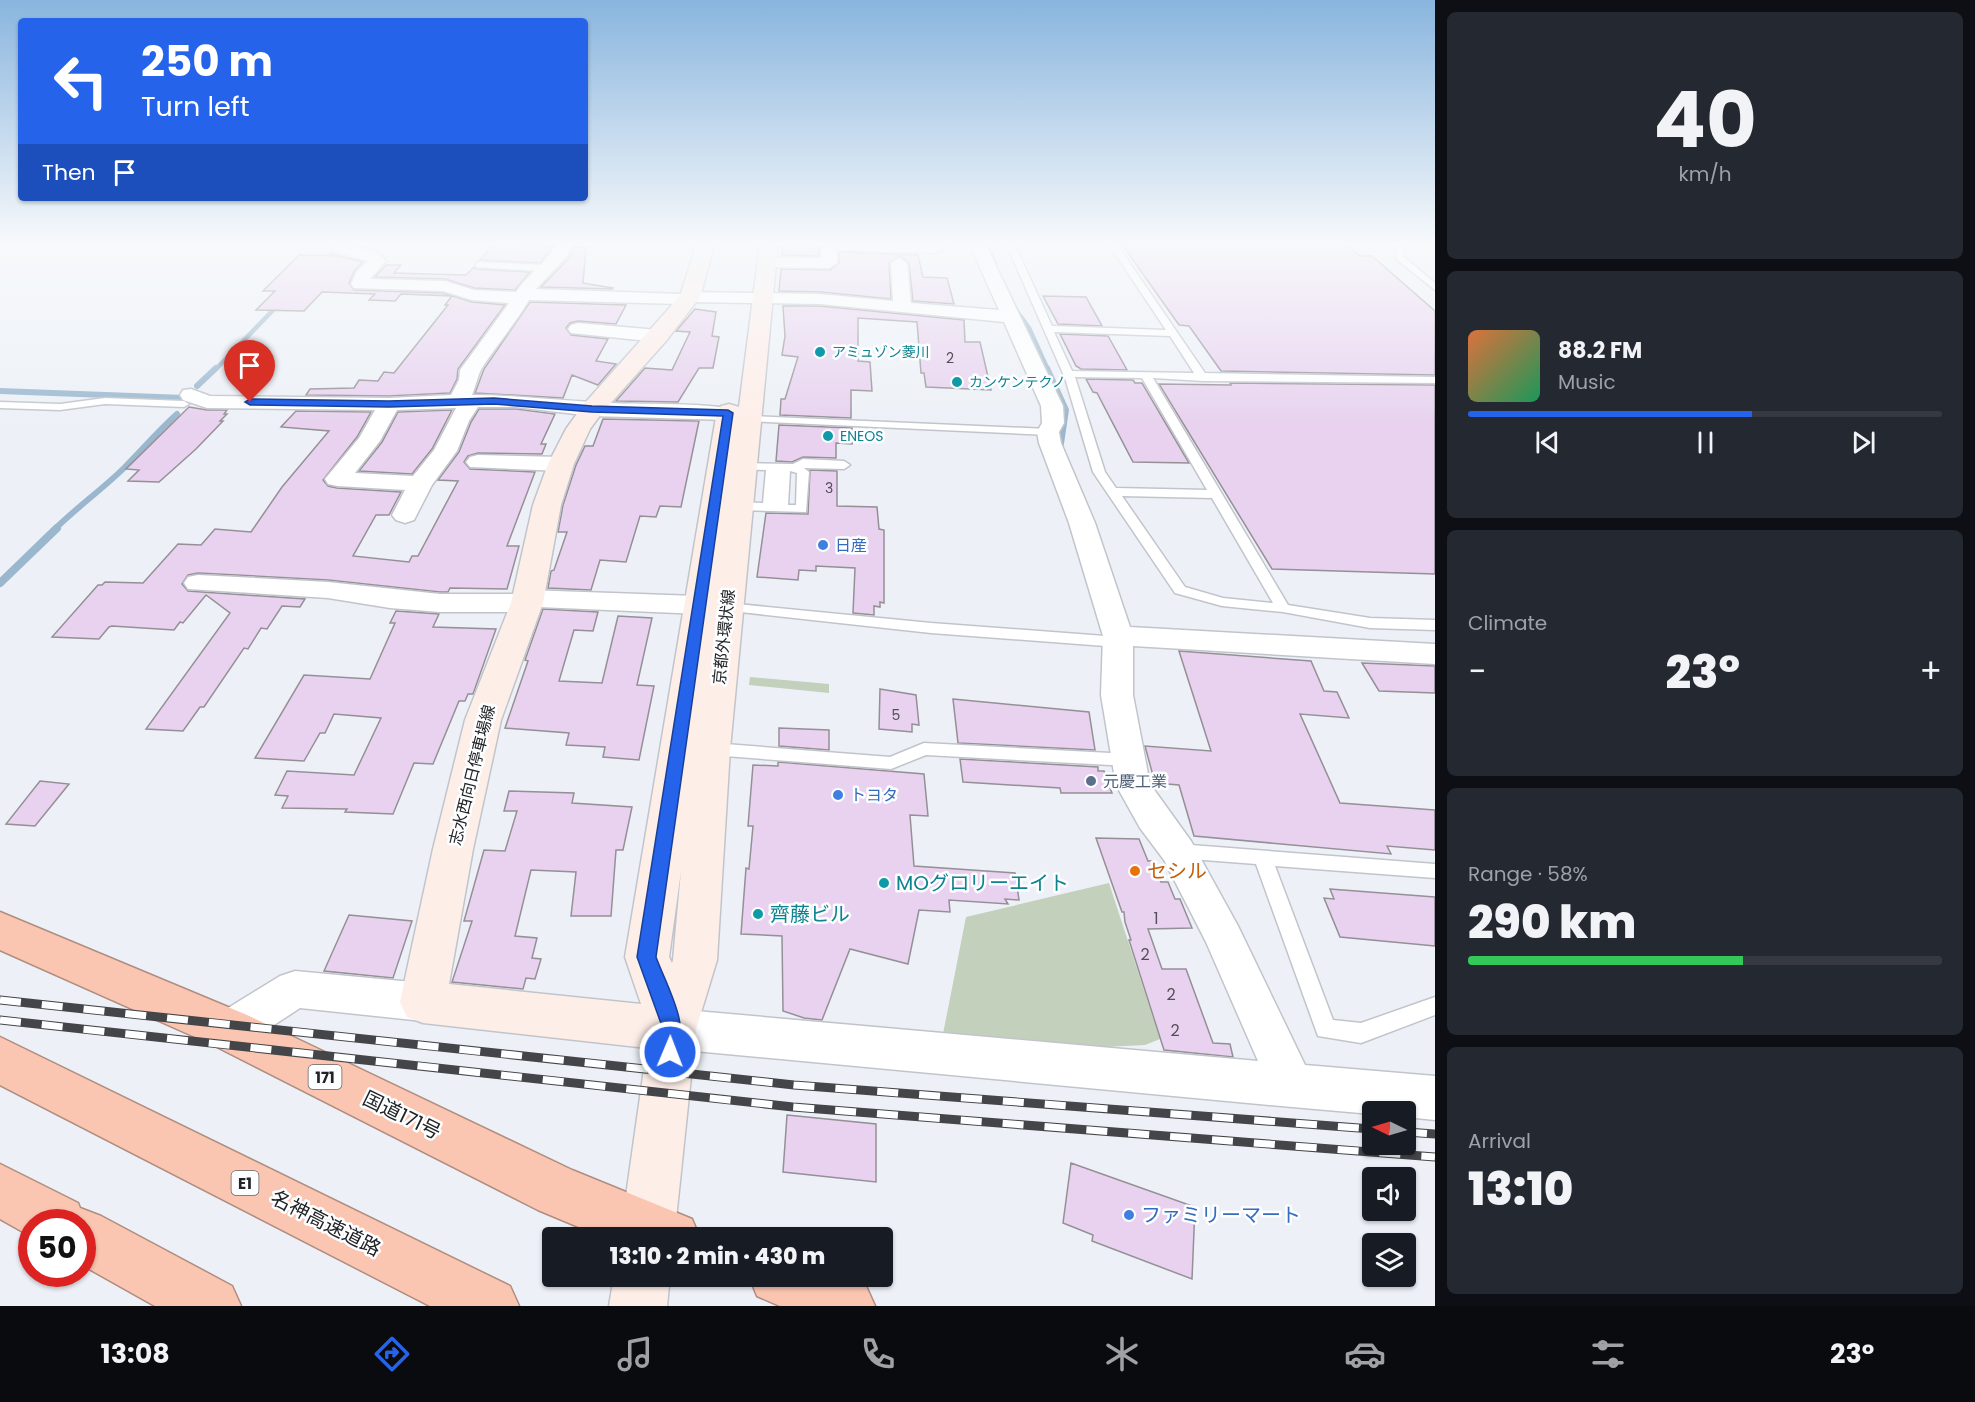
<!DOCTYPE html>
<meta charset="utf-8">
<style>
body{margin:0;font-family:Poppins,"Noto Sans JP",sans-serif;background:#242831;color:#f1f3f6;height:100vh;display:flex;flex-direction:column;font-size:22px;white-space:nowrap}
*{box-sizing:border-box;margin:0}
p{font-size:20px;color:#9ea1a6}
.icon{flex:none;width:33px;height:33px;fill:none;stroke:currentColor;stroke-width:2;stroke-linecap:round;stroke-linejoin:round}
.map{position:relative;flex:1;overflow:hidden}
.sheet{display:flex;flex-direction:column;gap:12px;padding:12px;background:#0d0f14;width:540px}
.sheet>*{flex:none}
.hud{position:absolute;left:18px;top:18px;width:570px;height:183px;border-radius:6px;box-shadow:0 2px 4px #0004;background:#2563eb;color:#fff;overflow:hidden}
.needle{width:39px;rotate:275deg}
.controls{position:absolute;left:1362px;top:1101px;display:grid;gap:12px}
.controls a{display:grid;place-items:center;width:54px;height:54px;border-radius:6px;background:#171b24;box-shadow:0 2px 4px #0004;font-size:30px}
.speed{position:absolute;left:18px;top:1209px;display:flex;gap:12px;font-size:30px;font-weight:700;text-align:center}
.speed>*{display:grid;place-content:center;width:78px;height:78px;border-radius:50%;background:#171b24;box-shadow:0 2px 4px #0004;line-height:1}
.speed .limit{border:9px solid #d22;background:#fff;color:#111}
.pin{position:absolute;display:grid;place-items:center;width:51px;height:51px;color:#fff;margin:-62px -26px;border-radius:50% 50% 50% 0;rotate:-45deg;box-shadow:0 0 6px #0007}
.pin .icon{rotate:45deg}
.me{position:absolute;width:66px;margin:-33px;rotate:1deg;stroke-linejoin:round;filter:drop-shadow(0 0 4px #0008)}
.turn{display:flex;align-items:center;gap:21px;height:126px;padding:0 24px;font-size:27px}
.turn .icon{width:78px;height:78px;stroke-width:2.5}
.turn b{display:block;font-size:42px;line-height:51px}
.then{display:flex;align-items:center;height:57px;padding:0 24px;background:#0003;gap:12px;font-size:22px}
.big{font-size:45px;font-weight:800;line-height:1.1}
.sheet .tile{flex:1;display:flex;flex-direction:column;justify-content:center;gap:9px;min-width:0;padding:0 21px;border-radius:9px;background:#242831}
.sheet .dial{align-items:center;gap:0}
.dial b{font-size:78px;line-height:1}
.song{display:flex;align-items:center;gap:18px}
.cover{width:72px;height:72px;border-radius:9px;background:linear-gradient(135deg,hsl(20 70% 55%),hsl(150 70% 35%))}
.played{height:6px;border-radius:3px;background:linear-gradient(90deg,#2563eb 60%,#363941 60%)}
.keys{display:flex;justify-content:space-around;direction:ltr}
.heat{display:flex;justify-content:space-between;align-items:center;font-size:33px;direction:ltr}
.charge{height:9px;border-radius:4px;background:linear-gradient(90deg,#34c759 58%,#363941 0)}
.trip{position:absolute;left:542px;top:1227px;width:351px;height:60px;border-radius:6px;background:#171b24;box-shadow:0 2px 4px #0004;font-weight:800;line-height:60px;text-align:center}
.tabs{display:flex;height:96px;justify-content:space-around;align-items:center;background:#090b0e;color:#9ea1a6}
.tabs .icon{width:42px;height:42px}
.tabs .current{color:#2563eb}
.tabs b{font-size:27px;color:#f1f3f6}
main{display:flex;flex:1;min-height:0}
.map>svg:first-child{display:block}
.green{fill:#c2d0bc}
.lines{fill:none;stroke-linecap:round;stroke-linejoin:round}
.stream-far2{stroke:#9ab7ce;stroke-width:4.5}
.stream-far1{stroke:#9ab7ce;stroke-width:6}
.stream{stroke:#9ab7ce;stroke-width:8}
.building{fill:#e8d2ef;stroke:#949095;stroke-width:1.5}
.lane-casing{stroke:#c1c5cb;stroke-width:3}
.street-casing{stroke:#c1c5cb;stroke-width:3}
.secondary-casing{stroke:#c1c5cb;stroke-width:3}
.highway-casing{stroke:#af8d80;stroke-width:3}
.lane{fill:#fff;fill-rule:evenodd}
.street{fill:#fff;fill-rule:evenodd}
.secondary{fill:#feeee8;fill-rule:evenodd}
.highway{fill:#fbc6b1;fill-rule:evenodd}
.rail-casing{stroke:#444548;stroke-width:9}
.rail{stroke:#fdfeff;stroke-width:7;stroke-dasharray:21;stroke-linecap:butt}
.route{fill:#2563eb;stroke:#184099;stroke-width:1.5}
.culture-dot{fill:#0f9aa8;stroke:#fdfeff;stroke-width:2}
.shop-dot{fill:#3f7fe0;stroke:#fdfeff;stroke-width:2}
.service-dot{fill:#5c6f8a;stroke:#fdfeff;stroke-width:2}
.food-dot{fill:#e8710a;stroke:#fdfeff;stroke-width:2}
.labels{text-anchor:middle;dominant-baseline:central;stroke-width:5;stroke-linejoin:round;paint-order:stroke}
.far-culture-label{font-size:14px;fill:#0d838f;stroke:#fdfeff;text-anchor:start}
.number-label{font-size:14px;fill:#544f58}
.shield{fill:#fdfeff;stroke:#646566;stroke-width:1.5}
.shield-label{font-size:15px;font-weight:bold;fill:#222325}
.shop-label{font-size:16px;fill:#366cbe;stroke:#fdfeff;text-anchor:start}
.street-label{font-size:16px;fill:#222325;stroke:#fdfeff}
.service-label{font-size:16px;fill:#4e5e75;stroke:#fdfeff;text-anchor:start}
.near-number-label{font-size:16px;fill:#544f58}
.near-food-label{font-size:20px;fill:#c56008;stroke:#fdfeff;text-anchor:start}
.near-culture-label{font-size:20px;fill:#0d838f;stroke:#fdfeff;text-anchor:start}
.near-street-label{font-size:20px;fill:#222325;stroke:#fdfeff}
.near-shop-label{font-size:20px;fill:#366cbe;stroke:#fdfeff;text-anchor:start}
</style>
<main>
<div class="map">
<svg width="1435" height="1306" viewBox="0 0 1435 1306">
<rect width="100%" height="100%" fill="#edf1f7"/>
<!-- green -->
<path class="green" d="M750,677L829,684V693L749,685Z
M1109,883L1160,1039L1145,1045L1104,1047L942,1039L966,917Z"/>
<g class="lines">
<!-- stream-far2 -->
<path class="stream-far2" d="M985,243L995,263
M320,261L334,253L341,243
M1016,310L1029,328L1048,370
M215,370L279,304"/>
<!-- stream-far1 -->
<path class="stream-far1" d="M1047,368L1066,410L1060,450
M197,386L216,368
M0,391L185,398
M55,529C77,507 104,488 125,467C143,449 158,431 177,414"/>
<!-- stream -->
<path class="stream" d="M0,583L57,528"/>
</g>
<!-- building -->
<path class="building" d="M494,243L553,246L540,263L480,260Z
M783,243H819V256L782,255Z
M1121,243H1344L1360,256H1372L1435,311V375L1221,371L1189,326L1179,325Z
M574,247L586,248L583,283L613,288L612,289L541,287L569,258Z
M839,252L918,255L923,277L947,278L954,304L913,301L909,263L900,256L889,263L891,299L820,292L779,291L781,269L830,270L839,263Z
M299,255L339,256L363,262L355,270L349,283L354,290L443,293L472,302L505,305L458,369L457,379L450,393L389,396L306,395L310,389L354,388L359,380L378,381L384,372L394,373L448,305H445L452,296L401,294L395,301L369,300L375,294L322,292L304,311L256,310L275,291H263Z
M386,265H401L394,273L466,275L474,267L476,269L530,272L515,290L474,288L445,279L375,277Z
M1043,296L1086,297L1102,326L1058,324Z
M530,302L626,305L616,324L578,321L570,323L566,328L571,335L608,339L596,361L616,364L598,385L572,375L563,398L475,393L484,369Z
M783,306H820L964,320L965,342H980L991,390L926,387L924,373H921L917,322L858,318V361L870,362L872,391L851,390V418L780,415L781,399H785L798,357L782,355L785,336Z
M695,309L716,312L712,336L719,337L713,368H699L678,402L616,401L645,368L672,370L690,332L676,331Z
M1060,334L1108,336L1127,370L1081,369L1076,366Z
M1086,379L1133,380L1135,383H1142L1189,463L1133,462L1097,393L1093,392Z
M1230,383L1435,385V574L1272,569L1159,384L1231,385Z
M189,407L207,410H227L224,414H227L220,421H223L196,449L159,482L128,481L139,470L126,469Z
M479,409H516L555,414L541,444H546L542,454L478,453L468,456L464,462L470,469L535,472L507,546H519L507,589L450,588L448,592H440L328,580L198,573L188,575L182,584L188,591L305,599L300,607L282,606L267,629L261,628L248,649L244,648L204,707H200L183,731L146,729L230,613L206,595L183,623L180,622L174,630L112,626L109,627L99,639L52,637L98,585H102L105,582L143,583L178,544L201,545L215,529L251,532L282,487L329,431L281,427L296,411L371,412L357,437L323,480L328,486L337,488L401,492L389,515H376L353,556L409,562L412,556H418L458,481L438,480L459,452L471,422Z
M452,410L432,449L412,474L359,471L382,442L398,412Z
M603,419L699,421L681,507L660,506L656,517L640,516L626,562L600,560L591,590L548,588L551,571L554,570L567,532H558L563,505L576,465L585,446H593Z
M779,425L852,428V444L836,443V458L803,457L792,462L776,461Z
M810,470L837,471V506L877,507L879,529L884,530V603L880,602V607L874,606V615L853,613L855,568L816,566V571L799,570L798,580L757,577L766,513L808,514Z
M543,609L598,612L593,631L574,630L559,681L602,683L618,616L652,618L637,685L654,686L639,760L603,757L605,747L566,745L569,733L505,728L528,661L525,660Z
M396,611L439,614L433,627L496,629L473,694H468L465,701H459L433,764L414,763L393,814L345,812L347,809L282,808L288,796L275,795L287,771L354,775L381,718L334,714L325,733H320L304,761L255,758L304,675L370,679L395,623H390Z
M1179,651L1311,661L1324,691L1337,692L1349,718L1300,714L1340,803L1435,810V850L1387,846L1391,854L1194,836L1179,785L1155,783L1145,746L1211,751Z
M1362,663L1435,666V693L1379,691Z
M880,689L916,695L919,725L912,724V732L879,729Z
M953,699L1089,712L1095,750L958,743Z
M779,728L829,730V750L779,746Z
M960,759L1098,767V771H1104L1112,793H1061L1060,788L963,782Z
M778,762L924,774L928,816L910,815L914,866L1015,873L1019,900L1005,899L1008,904L949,900L950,912L919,910L908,964L850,949L822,1020L804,1018L783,1011L782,936L741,934L746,868L749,869L753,826H748L753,765L778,766Z
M40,781L69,784L35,826L6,824Z
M509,791L574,793L572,803L632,807L623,850H616L611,916H571L576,872L531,870L515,936L537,938L532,958L541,959L535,979L526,978L523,989L452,982L472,921H464L484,850L505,851L517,811H504Z
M1096,838L1139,839L1148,861H1152L1161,882H1168L1175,899H1180L1192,928L1148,929L1162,969H1186L1213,1043L1230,1044L1233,1057L1164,1050L1129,940H1131L1125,922L1124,912H1122Z
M1330,889L1435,897V946L1340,937L1324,898L1334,899Z
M349,915L412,921L393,978L324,971Z
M787,1115L876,1124V1182L783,1172Z
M1071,1163L1195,1207L1192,1279L1092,1241L1093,1235L1063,1223Z"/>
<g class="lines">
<defs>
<path id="lane" d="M1006,243H1014L1052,326L1166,330L1108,243H1116L1205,373L1435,377V383L1203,381L1153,378L1288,605L1370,618L1435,620V630L1370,628L1283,612L1222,606L1175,593L1093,472L1065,378ZM1054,332L1170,336L1194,373L1072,371ZM1075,377L1142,378L1207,490L1116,488L1105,472ZM1122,496L1212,498L1273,603L1223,598L1185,587Z
M1391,243H1400L1404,246L1403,256L1435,283V290L1396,259L1397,249Z
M479,262L543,265L547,268L543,271L476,267V263Z
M105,398L184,401L189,404L184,407L105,404L60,410L0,408V402L60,404Z
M750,416L1048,429L1054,432L1048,435L746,421L744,419Z
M803,459L844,461L850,465L844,469L804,468L809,472L806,512L739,510L733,506L739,502L763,503L766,470L740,469V463L793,464ZM790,471L797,473L796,505H788Z
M727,603L931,623L1118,637L1125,642L1118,647L931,633L722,610L720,607L722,604Z
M712,743L890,757L924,743L1129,754L1135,756L1137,760L1135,764L1129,766L926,755L891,769L712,755L706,753L704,749L706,745Z
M1178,844L1435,864V878L1275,866L1333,1020L1361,1023L1435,997V1015L1361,1043L1318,1036L1256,864L1178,858L1172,856L1169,851L1172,846Z"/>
<path id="street" d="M336,243H352L350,246C364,249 377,249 386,261L370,279L445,281L474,290L516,292C527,274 549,262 557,243H573L567,256L536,289L681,294L690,292L820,294L893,301L891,263L899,258L907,263L911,303L999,310L969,243H985L1063,406L1064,423L1059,432L1061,443L1095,523L1130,627L1435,644V664L1133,646V695L1150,784L1191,841L1238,926L1305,1065L1435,1076V1120L1406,1117V1112H1372V1114L1292,1107L673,1049L658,1043L652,1029L658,1015L673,1009L1258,1061L1206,942L1164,860L1140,828L1116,785L1101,695L1103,636L1069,523L1039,443L1037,432L1042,423L1041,406L1004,322L820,304L690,302L681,304L529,300C515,324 497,344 482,368C478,374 476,386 472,395C513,395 552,400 592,402C647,406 704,400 758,414L761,419L758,424L750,426L727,420L592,416L516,407H478L469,421L457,451L432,485L414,520L405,523L396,520L392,515L405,490L337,486L328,484L325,479L359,438L375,410L207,408L183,400L180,395L183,390L191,389L210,396L389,398L451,395L459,380L460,370L509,303L472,300L443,291L354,288L351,284L357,271L368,261L334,252L332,249ZM456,408L434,450L413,476L355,473L380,441L397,410Z
M821,243H936L944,248L936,253L837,250V263L829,268L767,267L759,262L767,257L821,258Z
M578,323L658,330L665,332L668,336L665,340L658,342L571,333L568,329L571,325Z
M478,455L561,457L569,459L573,464L569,469L561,471L470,467L466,462L470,457Z
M198,575L328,582L440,594H516L528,590L724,597L734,600L738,606L734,612L724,615L538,607L527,612H440L390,608L328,598L188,589L184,583L188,577Z
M295,971L423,983L438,989L444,1002L438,1015L423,1021L300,1008L245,1044L230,1050L215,1044L209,1030L215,1016L280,976Z"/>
<path id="secondary" d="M697,243H715L700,297L666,341L601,414L590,429L574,464L561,505L543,603L501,720L473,849L449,984L641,1004L625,957L717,411L721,406L729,404L739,407L760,243H778L730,749L717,960L696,1029L674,1238H620L647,1048L423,1023L407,1017L400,1002L433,849L465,720L511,603L533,505L548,464L566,429L584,404L680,296ZM681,871L673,960L672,963L669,957Z
M614,1276H670L667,1306H609Z"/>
<path id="highway" d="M0,912L247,1015L572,1170L692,1219L700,1238H605L538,1210L213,1045L0,950Z
M0,1037L510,1286L519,1306H430L0,1085Z
M0,1164L78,1203L80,1208L101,1216L232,1286L241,1306H155L82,1265V1222H32V1237L0,1219Z
M749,1276H845L866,1286L875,1306H780L757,1296Z"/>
</defs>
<!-- lane casing -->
<use href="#lane" class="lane-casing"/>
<!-- street casing -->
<use href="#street" class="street-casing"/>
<!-- secondary casing -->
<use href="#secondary" class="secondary-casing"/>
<!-- highway casing -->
<use href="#highway" class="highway-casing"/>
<!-- lane -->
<use href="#lane" class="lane"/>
<!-- street -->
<use href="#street" class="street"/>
<!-- secondary -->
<use href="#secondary" class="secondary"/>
<!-- highway -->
<use href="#highway" class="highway"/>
<defs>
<path id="rail" d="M0,1000L794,1085L1372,1129
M0,1020L793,1107L1435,1157
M1406,1132L1435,1134"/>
</defs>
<!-- rail casing -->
<use href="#rail" class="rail-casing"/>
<!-- rail -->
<use href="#rail" class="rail"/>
</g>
<!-- sky -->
<linearGradient id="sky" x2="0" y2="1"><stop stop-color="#89b5de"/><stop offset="0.57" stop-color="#f7f9fb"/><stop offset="1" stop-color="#f7f9fb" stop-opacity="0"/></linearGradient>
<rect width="1435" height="426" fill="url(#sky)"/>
<!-- route -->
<path class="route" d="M494,398L592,406L728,410L733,413L656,957C667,987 691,1026 677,1058L670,1061L663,1058L660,1052L663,1029L637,957L723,416L592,412L494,404L389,407L250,405L245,402L250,399L389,401Z"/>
<!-- markers -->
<g class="culture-dot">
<circle cx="820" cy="352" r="6"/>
<circle cx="957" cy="382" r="6"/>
<circle cx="828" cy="436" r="6"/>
<circle cx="884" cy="883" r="6"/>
<circle cx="758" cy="914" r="6"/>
</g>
<g class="shop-dot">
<circle cx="823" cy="545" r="6"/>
<circle cx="838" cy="795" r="6"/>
<circle cx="1129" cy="1215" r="6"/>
</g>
<circle class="service-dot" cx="1091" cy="781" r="6"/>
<circle class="food-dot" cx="1135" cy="871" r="6"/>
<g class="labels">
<!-- far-culture labels -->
<g class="far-culture-label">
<text x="832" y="352">アミュゾン菱川</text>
<text x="969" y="382">カンケンテクノ</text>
<text x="840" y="436">ENEOS</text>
</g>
<!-- number labels -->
<g class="number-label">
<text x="950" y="358">2</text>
<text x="829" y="488">3</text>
<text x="896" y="715">5</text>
</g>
<!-- shield labels -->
<g class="shield">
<rect x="308.5" y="1065" width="33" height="24" rx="4.5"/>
<rect x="231.5" y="1171" width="27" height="24" rx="4.5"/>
</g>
<g class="shield-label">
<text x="325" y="1077">171</text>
<text x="245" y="1183">E1</text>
</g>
<!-- shop labels -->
<g class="shop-label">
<text x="835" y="545">日産</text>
<text x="850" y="795">トヨタ</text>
</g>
<!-- street labels -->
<g class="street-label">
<text transform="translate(724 637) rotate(-84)">京都外環状線</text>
<text transform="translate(472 775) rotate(-76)">志水西向日停車場線</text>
</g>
<!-- service labels -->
<g class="service-label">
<text x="1103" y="781">元慶工業</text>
</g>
<!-- near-number labels -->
<g class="near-number-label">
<text x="1156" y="918">1</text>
<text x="1145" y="954">2</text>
<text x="1171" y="994">2</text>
<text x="1175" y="1030">2</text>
</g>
<!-- near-food labels -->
<g class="near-food-label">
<text x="1147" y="871">セシル</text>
</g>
<!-- near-culture labels -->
<g class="near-culture-label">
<text x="896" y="883">MOグロリーエイト</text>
<text x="770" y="914">齊藤ビル</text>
</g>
<!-- near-street labels -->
<g class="near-street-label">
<text transform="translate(402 1115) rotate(26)">国道171号</text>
<text transform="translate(326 1223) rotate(27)">名神高速道路</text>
</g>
<!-- near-shop labels -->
<g class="near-shop-label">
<text x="1141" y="1215">ファミリーマート</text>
</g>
</g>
</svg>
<div class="controls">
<a><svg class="needle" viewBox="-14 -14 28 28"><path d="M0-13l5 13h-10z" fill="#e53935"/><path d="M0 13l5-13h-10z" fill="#9ea1a6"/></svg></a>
<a><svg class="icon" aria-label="sound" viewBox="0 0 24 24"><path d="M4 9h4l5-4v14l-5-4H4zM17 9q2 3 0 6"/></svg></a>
<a><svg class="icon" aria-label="layers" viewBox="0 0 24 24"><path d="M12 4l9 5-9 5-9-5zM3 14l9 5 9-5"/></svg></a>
</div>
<div class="speed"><div class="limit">50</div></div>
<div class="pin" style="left:250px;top:402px;background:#d93025"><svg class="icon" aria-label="arrive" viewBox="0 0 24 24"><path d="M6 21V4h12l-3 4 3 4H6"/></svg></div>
<svg class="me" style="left:670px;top:1052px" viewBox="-20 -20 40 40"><circle r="17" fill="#2563eb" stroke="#fff" stroke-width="3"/><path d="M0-11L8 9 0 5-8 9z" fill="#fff"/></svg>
<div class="trip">13:10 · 2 min · 430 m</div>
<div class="hud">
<div class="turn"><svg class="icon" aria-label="left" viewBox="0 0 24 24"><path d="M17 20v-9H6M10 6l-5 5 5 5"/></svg><div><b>250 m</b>Turn left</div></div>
<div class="then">Then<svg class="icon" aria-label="arrive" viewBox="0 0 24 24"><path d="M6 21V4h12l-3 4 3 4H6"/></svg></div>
</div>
</div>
<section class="sheet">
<div class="tile dial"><b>40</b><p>km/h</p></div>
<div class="tile">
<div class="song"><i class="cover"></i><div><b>88.2 FM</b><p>Music</p></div></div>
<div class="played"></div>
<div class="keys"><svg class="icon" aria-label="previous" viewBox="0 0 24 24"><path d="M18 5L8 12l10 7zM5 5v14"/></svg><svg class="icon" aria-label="pause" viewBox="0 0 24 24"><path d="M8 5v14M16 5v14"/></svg><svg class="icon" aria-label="next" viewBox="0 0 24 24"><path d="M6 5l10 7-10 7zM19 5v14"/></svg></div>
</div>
<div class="tile"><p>Climate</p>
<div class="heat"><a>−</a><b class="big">23°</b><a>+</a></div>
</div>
<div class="tile"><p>Range · 58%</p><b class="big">290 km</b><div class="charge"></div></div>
<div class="tile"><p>Arrival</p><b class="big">13:10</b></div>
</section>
</main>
<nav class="tabs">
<b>13:08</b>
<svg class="icon current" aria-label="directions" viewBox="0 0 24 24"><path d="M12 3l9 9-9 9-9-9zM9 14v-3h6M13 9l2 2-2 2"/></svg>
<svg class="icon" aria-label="music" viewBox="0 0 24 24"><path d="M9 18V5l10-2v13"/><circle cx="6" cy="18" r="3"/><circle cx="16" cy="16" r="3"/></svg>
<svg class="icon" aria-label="phone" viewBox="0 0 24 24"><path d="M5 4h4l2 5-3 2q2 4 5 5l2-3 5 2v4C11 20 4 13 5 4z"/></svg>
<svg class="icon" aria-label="climate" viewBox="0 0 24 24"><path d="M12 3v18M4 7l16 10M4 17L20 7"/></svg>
<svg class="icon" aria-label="car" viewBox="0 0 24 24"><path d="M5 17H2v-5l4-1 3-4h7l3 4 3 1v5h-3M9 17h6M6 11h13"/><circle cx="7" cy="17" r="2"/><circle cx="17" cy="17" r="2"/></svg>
<svg class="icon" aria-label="filters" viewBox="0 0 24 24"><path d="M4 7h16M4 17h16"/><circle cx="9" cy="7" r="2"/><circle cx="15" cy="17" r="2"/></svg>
<b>23°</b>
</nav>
